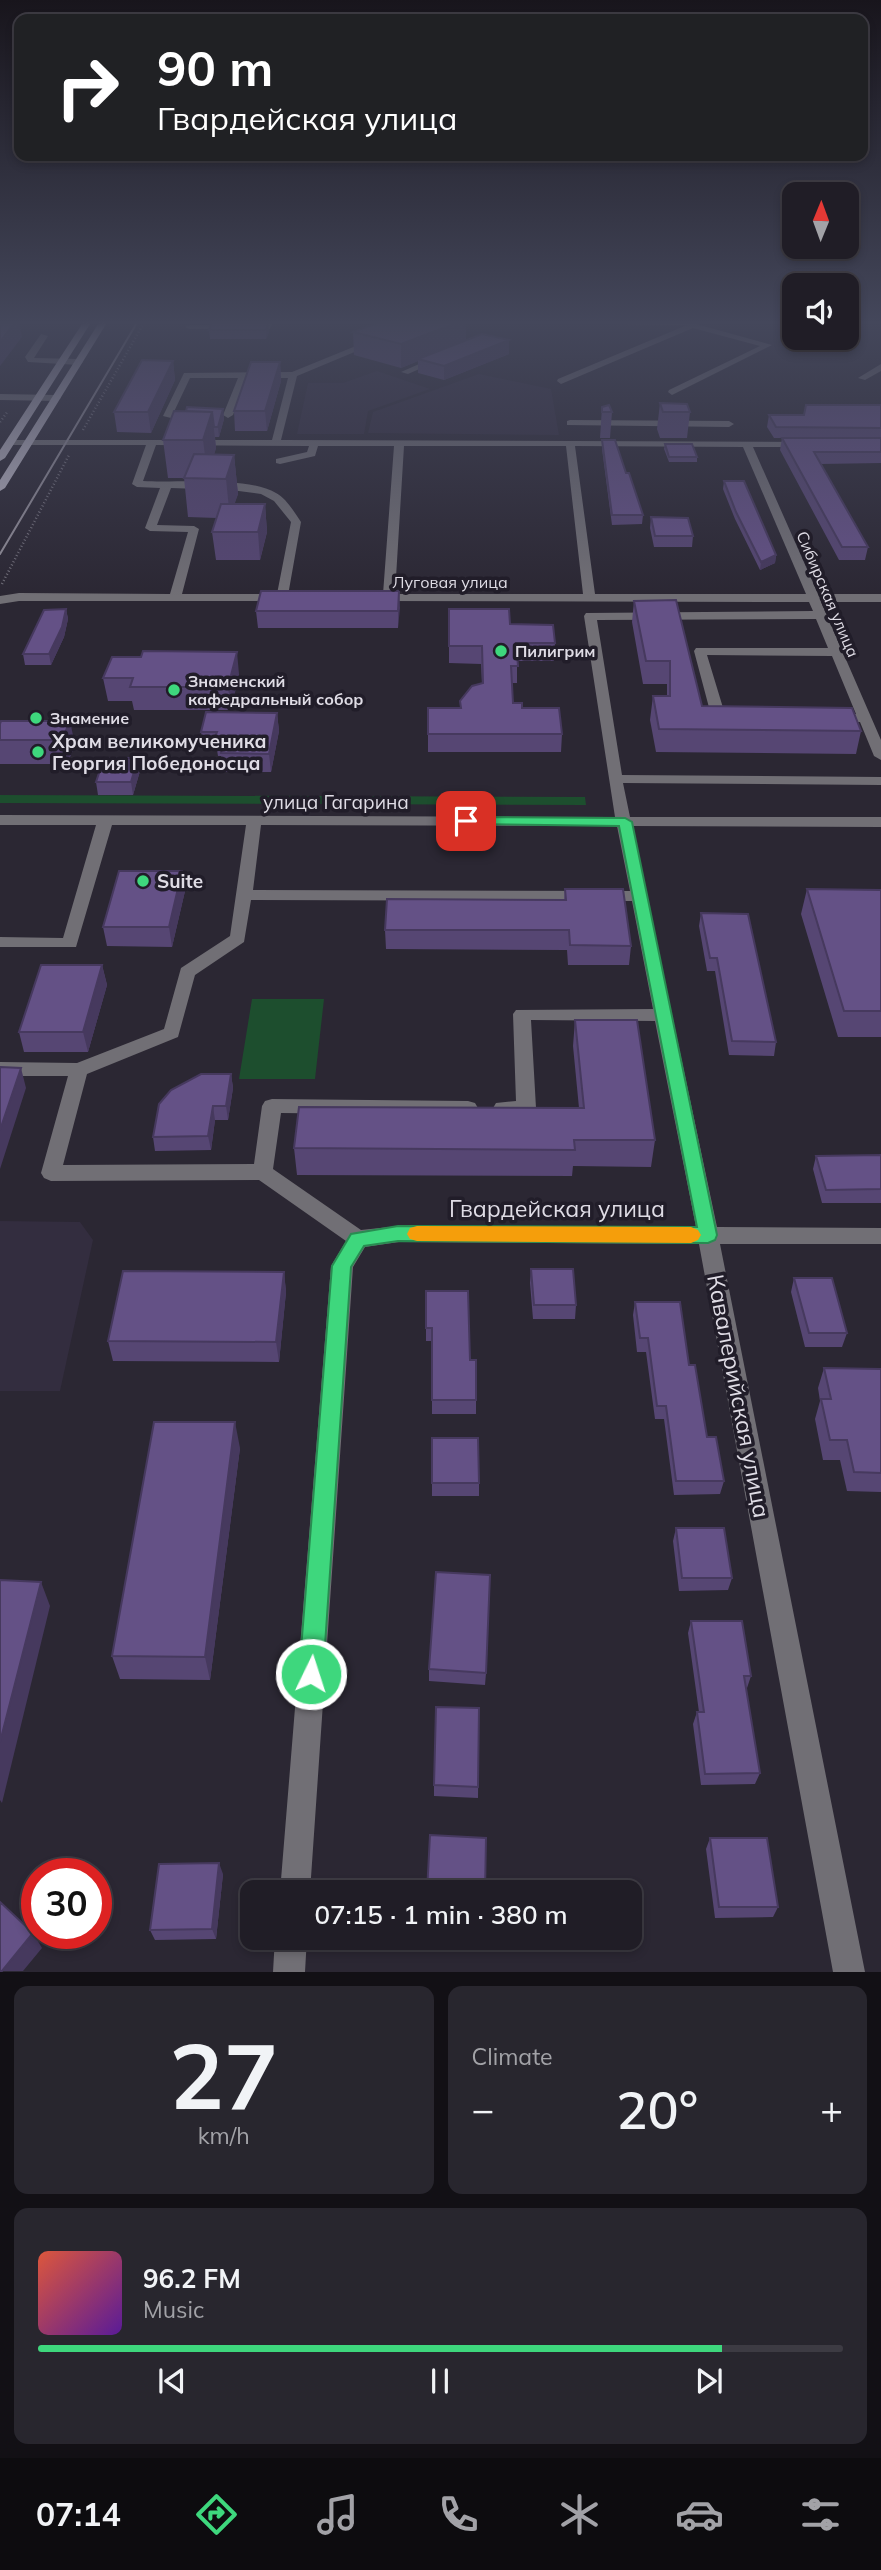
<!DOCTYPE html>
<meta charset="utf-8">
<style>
body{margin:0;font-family:Mulish,sans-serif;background:#28262e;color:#f1f3f6;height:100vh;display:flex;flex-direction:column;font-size:26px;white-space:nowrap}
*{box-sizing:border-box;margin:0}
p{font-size:23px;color:#a2a2a7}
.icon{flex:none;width:38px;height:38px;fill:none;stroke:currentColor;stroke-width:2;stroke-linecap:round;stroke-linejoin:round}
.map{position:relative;height:1972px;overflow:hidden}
.details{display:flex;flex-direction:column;gap:14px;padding:14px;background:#121015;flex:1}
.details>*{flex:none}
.banner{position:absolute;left:14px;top:14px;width:854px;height:147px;border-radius:14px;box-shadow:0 4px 10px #0003,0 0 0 2px #3d3b43;background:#202124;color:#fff;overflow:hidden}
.needle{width:46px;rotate:1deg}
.buttons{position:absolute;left:782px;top:182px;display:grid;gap:14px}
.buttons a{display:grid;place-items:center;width:77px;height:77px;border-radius:14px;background:#201d26;box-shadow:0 4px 10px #0003,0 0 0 2px #3d3b43;font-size:35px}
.speed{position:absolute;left:21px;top:1858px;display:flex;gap:14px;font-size:35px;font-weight:700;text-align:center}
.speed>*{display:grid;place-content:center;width:91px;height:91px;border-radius:50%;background:#201d26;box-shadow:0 4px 10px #0003,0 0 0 2px #3d3b43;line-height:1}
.speed .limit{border:10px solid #d22;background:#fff;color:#111}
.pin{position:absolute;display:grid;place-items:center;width:60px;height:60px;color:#fff;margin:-30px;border-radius:14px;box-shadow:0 4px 10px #0006}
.me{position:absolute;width:77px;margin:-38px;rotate:4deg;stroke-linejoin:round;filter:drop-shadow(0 0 5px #0008)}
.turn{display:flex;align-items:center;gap:24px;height:147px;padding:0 28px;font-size:32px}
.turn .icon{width:91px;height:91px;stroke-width:2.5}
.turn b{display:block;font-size:49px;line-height:60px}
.big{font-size:52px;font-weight:600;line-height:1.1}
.details .card{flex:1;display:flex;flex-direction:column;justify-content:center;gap:10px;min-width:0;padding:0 24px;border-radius:14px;background:#28262e}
.details .dial{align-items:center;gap:0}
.dial b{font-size:91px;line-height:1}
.song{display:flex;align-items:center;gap:21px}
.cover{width:84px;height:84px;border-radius:10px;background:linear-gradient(135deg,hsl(10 70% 55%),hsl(270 70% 35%))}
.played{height:7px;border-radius:4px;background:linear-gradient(90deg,#3ed77d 85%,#3d3b43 85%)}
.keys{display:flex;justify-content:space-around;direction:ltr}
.heat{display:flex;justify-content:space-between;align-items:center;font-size:38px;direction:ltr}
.details .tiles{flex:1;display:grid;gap:14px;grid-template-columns:1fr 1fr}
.card:last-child{grid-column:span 2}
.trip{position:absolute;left:240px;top:1880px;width:402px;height:70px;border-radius:14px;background:#201d26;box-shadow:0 4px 10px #0003,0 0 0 2px #3d3b43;font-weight:600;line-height:70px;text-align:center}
.dock{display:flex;height:112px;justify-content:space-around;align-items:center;background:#0d0c0f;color:#a2a2a7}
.dock .icon{width:49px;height:49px}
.dock .active{color:#3ed77d}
.dock b{font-size:32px;color:#f1f3f6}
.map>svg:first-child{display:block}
.built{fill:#332d3f}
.green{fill:#1d4e2e}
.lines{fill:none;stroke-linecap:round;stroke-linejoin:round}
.path{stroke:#74717c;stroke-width:2.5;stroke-dasharray:1 2.5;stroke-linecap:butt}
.minor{fill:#716f75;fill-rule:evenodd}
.major{fill:#b8b4c2;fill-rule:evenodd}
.tram{stroke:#928e99;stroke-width:2}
.wall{fill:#564673}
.shaded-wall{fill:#46395e}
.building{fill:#645186;stroke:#46395e;stroke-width:2}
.route{fill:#3ed77d;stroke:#288c51;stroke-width:2}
.slow{fill:#f59e0b}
.poi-dot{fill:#3ed77d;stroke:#211d29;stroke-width:2.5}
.labels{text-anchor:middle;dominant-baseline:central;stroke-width:7;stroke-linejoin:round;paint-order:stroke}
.far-street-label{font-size:16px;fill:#dfdce5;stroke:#211d29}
.far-poi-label{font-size:16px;font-weight:bold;fill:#dfdce5;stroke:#211d29;text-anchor:start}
.poi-label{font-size:19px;font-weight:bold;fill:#dfdce5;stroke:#211d29;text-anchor:start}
.street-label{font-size:19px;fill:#dfdce5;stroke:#211d29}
.near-street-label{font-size:23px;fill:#dfdce5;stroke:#211d29}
</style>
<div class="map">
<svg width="881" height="1972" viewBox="0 0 881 1972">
<rect width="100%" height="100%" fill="#2b2733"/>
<!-- built -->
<path class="built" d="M377,371L430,389L368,411L364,434H297L308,383H343Z
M479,374L551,389L559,435L368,433L373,412Z
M0,1221L80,1222L93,1240L60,1391H0Z"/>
<!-- green -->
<path class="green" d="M0,795L585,797L586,805L0,803Z
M252,999H324L315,1079H239Z"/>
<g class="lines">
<!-- path -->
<path class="path" d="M0,422L8,411
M83,430L145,321
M2,584L69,455"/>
<!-- minor -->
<path class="minor" d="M265,321H273L270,329H189L185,327L189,325H264Z
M399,321H695L696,324L772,345L672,395L668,392L669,390L760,346L693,328L561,384L557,381L558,379L687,325Z
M41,334L48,336L34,358L79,359L83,362L79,365L28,362L25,357Z
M373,339L376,343L297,376L281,440L807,442V446L804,447H753L818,594H881V602H821L881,740V760L874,756L860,722H835L828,718L835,714H856L832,656L707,655L724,711L737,716L730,720L713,718L711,715L694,651L696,648H828L816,619L597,620L622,775L881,777V785L623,783L630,817H881V827L632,826L717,1227L881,1228V1244H720L865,1972H833L699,1244L399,1242L365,1247L353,1267L310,1892H280L331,1266L346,1241L259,1180L51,1181L44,1178L41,1173L68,1076H0V1062L77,1063L164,1029L181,968L230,936L246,825H112L76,947H0V937L63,938L96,825H0V815L615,817L584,616L586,613L813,611L809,602L373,601V595L383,594L394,446H318L315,456L280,464L276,463V459L307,452L309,446L156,445L143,481C178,483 247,476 276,493C287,499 294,512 301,522L287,601H19L0,604V596L19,593L170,594L188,532L150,531L145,528L160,488L137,487L132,484L146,445H11L6,442L8,440H272L288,378H246L233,415L228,418L223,415L238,378H190L171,418L163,416L184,373L292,372ZM404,446H566L583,594H395ZM575,446L743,447L806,594H595ZM171,488L231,490L261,494L274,501L291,522L277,594H182L199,529L194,526L157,525ZM261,825L617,826L630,891L253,890ZM251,900L632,901L653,1009L516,1010L513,1014L516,1101L496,1103L493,1108L496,1113C507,1116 522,1116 533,1113L536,1108L531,1020L655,1021L696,1227L399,1226L361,1230L273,1169L281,1113L468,1115L475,1113L478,1108L475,1103L468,1101L272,1099L265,1101L262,1106L254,1164L63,1165L87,1074L178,1037L195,975L244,942Z
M435,357L442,359L408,374L401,372Z
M881,364V371L865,380L858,378Z
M0,394L56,395L61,398L56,401L0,400Z
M570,420L729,421L734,424L729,427L567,425V421Z
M275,1937H307L305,1972H273Z"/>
<!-- major -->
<path class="major" d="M84,321H92L5,458L0,461V450Z
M100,321H108L5,488L0,491V480Z"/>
<!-- tram -->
<path class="tram" d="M0,554L138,321"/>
</g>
<!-- wall -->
<path class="wall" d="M217,321H263L262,322H217Z
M466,321V340H509V354L444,380L418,373V361L401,368L354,355L353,332Z
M268,323L269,332L266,339H210L209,330Z
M173,361L175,380L151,433L117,432L114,412Z
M280,362L281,381L267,431H235L234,411Z
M660,403L690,412L687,438H660L657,429Z
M881,405V463L820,464L868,547L865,560H839L780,450L782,438H774L767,427L769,415H804Z
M602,407L612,412L610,438H600Z
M223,409L224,419L219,437H215L216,448L214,454L234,455L238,494L234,504H265L267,532L260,560H216L212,532L217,518L188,517L184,478H168L163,440L186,411Z
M602,440L643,515L642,524L612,525L602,449Z
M665,444L697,457V462H669L664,449Z
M724,481L776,555L775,563L760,570L735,519L723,489Z
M651,517L693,536L692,547H654L650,528Z
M399,591L398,628H258L256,611Z
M634,601L702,706L861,731L856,754L656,752L650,720L653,696H667V684H643L632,622Z
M66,609L68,619L64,637L51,665H25L23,654Z
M449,609L510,624L555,643L554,661H517V683H512L513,703L562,734L561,752H428V708H460L482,684L481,664L449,663Z
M141,657L239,674L231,710H134L132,701H108L103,678Z
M277,713L279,731L271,772H223L221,756H218L217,750H204L201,732Z
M1,721L75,745L67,764H0V724Z
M140,771L133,795H98L96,782Z
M182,871L185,891L172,947L107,946L103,927Z
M565,889L631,946L629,965H568L567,950L386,949L385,930L564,900Z
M807,889L881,890V1037H838L801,914Z
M701,913L776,1042L774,1056L729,1055L715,971H707L699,926Z
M102,965L107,985L88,1052H24L19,1032Z
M575,1020L655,1140L651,1167L573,1166L572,1176L297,1175L294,1148L579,1108L573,1046Z
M231,1074L233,1088L228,1120H215L211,1150L155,1151L153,1137Z
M881,1155V1203H822L813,1169L816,1156Z
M531,1269L576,1305L575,1319H533L530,1283Z
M284,1272L286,1292L279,1362L113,1361L108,1341Z
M794,1278L847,1333L842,1347H805L791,1292Z
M426,1291L470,1360L476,1400V1414H432V1341H426Z
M635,1302L689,1365L707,1437L724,1481L720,1494L674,1495L664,1419H655L646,1352H637L633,1315Z
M824,1368L881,1369V1492L847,1491L840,1460H823L815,1419L820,1401L818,1388Z
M432,1438L479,1483V1496H432Z
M240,1448L210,1680L120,1679L112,1656Z
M676,1528L732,1578L728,1590L679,1591L673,1541Z
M691,1621L751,1676L747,1688H746L760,1773L755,1784L701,1785L693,1724L697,1712H699L688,1633Z
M429,1669L486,1673L485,1685L429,1681Z
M479,1708L478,1798L434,1796V1785Z
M710,1838L778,1907L773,1917L715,1918L706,1849Z
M223,1874L216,1939L155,1940L150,1930Z"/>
<!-- shaded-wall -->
<path class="shaded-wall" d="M16,321H19L22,337L0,366V342Z
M462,321H466V343L418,359V361L401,368V344Z
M268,323L269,332L266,339V330Z
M509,340V354L444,380V366Z
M173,361L175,380L151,433L148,412Z
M280,362L281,381L267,431L265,411Z
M223,409L224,419L219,437L218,427Z
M212,412L216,448L208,478L203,440Z
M234,455L238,494L230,518L226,479Z
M265,504L267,532L260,560L258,532Z
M776,555L775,563L760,570L761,562Z
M399,591L400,608L398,628V611Z
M66,609L68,619L64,637L51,665L49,654Z
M237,652L239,674L231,710L228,687Z
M277,713L279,731L271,772L269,754Z
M70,721L75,745L67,764L62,740Z
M138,758L140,771L133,795L131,782Z
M182,871L185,891L172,947L169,927Z
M102,965L107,985L88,1052L83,1032Z
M21,1068L26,1088L0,1169V1130Z
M231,1074L233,1088L228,1120L226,1106Z
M213,1106L215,1120L211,1150L208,1136Z
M284,1272L286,1292L279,1362L276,1342Z
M235,1422L240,1448L210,1680L205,1657Z
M41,1582L50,1606L2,1803L0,1800V1742Z
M219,1863L223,1874L216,1939L212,1929Z
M33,1933L42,1948L23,1971H2Z"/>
<!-- building -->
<path class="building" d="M16,321L0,342V322Z
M383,321H462L401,344L353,332Z
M212,323H268L266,330H209Z
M482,334L509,340L444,366L418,359Z
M142,360L173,361L148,412H114Z
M251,362H280L265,411H234Z
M660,403L687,404L690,412H663Z
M609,405L612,412H602V407Z
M806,405H881V428L776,427L769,415H804Z
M187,407L223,409L218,427H214L212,412L186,411Z
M174,411L212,412L203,440H163Z
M782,438H881V452H814L868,547H842Z
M602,440H615L626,473H629L643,515H612Z
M665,444H692L697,457H669Z
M194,454L234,455L226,479L184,478Z
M724,481H744L776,555L761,562L736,512Z
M221,504H265L258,532H212Z
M651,517L688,518L693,536H655Z
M261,591H399L398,611H256Z
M676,600L702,706L852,708L861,731L659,729L653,696H670V661H646L634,601Z
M66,609L62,627L49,654H23L44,610Z
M449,609H509L510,624L553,625L555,643H516L518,666H511L513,703H522V708H559L562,734H428V708H461L460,701L472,686L483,683L482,646H449Z
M143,651L237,652L228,687H130L133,678H103L112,657H141Z
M206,712L277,713L269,754L221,753L225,737H215L217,732H201Z
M1,721H70L62,740H0V724Z
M104,758H138L131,782H96Z
M119,871H182L169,927H103Z
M565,889H623L631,946L570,945L569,930H385L387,899L566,900Z
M807,889L881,890V1011H844Z
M701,913L748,914L776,1042L732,1041L717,958H710Z
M41,965H102L83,1032H19Z
M575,1020H637L655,1140H574L575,1150L294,1148L299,1107L584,1108Z
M0,1067L21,1068L0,1130Z
M201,1074H231L226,1106H213L208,1136L153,1137L159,1104L171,1090Z
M881,1155V1189L826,1190L816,1156Z
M531,1269H573L576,1305H534Z
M123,1271L284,1272L276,1342L108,1341Z
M794,1278H832L847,1333H809Z
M426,1291H468L470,1360H476V1400H432V1328H426Z
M635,1302H680L689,1365H695L707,1437H716L724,1481H676L666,1406H657L648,1338H640Z
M824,1368L881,1369V1473L854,1472L847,1440H830L821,1399H831Z
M154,1422H235L205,1657L112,1656Z
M432,1438H478L479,1483H432Z
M676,1528H724L732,1578H682Z
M436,1572L490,1575L486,1673L429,1669Z
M0,1580L41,1582L0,1742Z
M691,1621H742L751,1676H744L760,1773L705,1774L697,1712H704Z
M436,1707L479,1708L478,1787L434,1785Z
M430,1835L486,1838L485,1892H427Z
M710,1838H767L778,1907H719Z
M219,1863L212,1929L150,1930L159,1864Z
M0,1902L33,1933L2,1971H0Z"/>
<!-- sky -->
<linearGradient id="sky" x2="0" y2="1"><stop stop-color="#18151c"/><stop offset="0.54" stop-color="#44475b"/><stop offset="1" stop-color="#44475b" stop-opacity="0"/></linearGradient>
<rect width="881" height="597" fill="url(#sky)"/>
<!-- route -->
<path class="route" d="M466,817L625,818L632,822L717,1235L715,1240L708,1243L398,1241L364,1246L351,1267L323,1674L320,1683L311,1687L302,1683L299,1674L332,1266L351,1234L398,1226L697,1227L619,826L461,824V819Z"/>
<!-- slow -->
<path class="slow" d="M417,1226L691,1227L698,1230L701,1235L698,1240L691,1243L417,1241L410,1239L407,1234L410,1228Z"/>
<!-- markers -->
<g class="poi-dot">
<circle cx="501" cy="651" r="7"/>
<circle cx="174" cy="690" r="7"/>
<circle cx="36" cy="718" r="7"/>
<circle cx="38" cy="752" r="7"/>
<circle cx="143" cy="881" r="7"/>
</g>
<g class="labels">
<!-- far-street labels -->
<g class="far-street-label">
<text x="450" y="582">Луговая улица</text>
<text transform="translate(828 594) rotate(67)">Сибирская улица</text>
</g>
<!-- far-poi labels -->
<g class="far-poi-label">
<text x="515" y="651">Пилигрим</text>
<text x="188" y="681">Знаменский<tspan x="188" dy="18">кафедральный собор</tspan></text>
<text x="50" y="718">Знамение</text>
</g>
<!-- poi labels -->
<g class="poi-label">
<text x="52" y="741">Храм великомученика<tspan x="52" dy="22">Георгия Победоносца</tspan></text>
<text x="157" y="881">Suite</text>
</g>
<!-- street labels -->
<g class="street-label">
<text x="336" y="802">улица Гагарина</text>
</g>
<!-- near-street labels -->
<g class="near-street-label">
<text x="557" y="1208">Гвардейская улица</text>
<text transform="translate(739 1396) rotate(79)">Кавалерийская улица</text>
</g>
</g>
</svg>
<div class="buttons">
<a><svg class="needle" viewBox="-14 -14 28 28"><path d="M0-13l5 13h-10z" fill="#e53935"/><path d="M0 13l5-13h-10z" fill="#a2a2a7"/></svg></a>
<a><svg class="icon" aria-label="sound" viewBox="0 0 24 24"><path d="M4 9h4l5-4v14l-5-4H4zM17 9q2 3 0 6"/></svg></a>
</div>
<div class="speed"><div class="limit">30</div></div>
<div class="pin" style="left:466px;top:821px;background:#d93025"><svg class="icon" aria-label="arrive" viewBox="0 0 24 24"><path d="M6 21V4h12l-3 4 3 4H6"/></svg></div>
<svg class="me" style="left:311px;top:1674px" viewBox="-20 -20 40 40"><circle r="17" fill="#3ed77d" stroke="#fff" stroke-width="3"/><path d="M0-11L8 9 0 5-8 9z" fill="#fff"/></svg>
<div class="trip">07:15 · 1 min · 380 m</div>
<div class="banner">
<div class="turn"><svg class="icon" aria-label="right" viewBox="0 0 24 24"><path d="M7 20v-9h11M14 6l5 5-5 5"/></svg><div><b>90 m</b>Гвардейская улица</div></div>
</div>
</div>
<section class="details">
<div class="tiles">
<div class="card dial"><b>27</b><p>km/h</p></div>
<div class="card"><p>Climate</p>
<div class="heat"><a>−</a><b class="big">20°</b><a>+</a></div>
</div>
<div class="card">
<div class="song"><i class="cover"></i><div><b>96.2 FM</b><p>Music</p></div></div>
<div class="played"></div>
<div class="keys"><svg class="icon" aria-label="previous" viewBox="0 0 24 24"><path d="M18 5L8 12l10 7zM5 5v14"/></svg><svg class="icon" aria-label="pause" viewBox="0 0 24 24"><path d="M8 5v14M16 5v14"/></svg><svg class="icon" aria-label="next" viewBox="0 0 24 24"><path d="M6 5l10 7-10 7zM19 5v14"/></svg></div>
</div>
</div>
</section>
<nav class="dock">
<b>07:14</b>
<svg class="icon active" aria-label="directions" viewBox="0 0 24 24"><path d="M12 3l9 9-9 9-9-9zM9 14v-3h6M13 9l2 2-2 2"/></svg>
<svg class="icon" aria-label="music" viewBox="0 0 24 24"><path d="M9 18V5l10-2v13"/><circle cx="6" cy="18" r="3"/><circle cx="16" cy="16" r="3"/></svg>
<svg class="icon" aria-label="phone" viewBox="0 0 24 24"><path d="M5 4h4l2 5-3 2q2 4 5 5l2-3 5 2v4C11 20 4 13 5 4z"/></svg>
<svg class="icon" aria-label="climate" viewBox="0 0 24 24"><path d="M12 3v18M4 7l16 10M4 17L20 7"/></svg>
<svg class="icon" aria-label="car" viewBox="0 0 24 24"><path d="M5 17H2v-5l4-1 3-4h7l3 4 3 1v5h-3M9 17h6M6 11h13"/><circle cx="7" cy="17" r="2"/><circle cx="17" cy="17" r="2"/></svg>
<svg class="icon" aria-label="filters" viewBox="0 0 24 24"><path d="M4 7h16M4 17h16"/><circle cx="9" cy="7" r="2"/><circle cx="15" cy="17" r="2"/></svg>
</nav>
